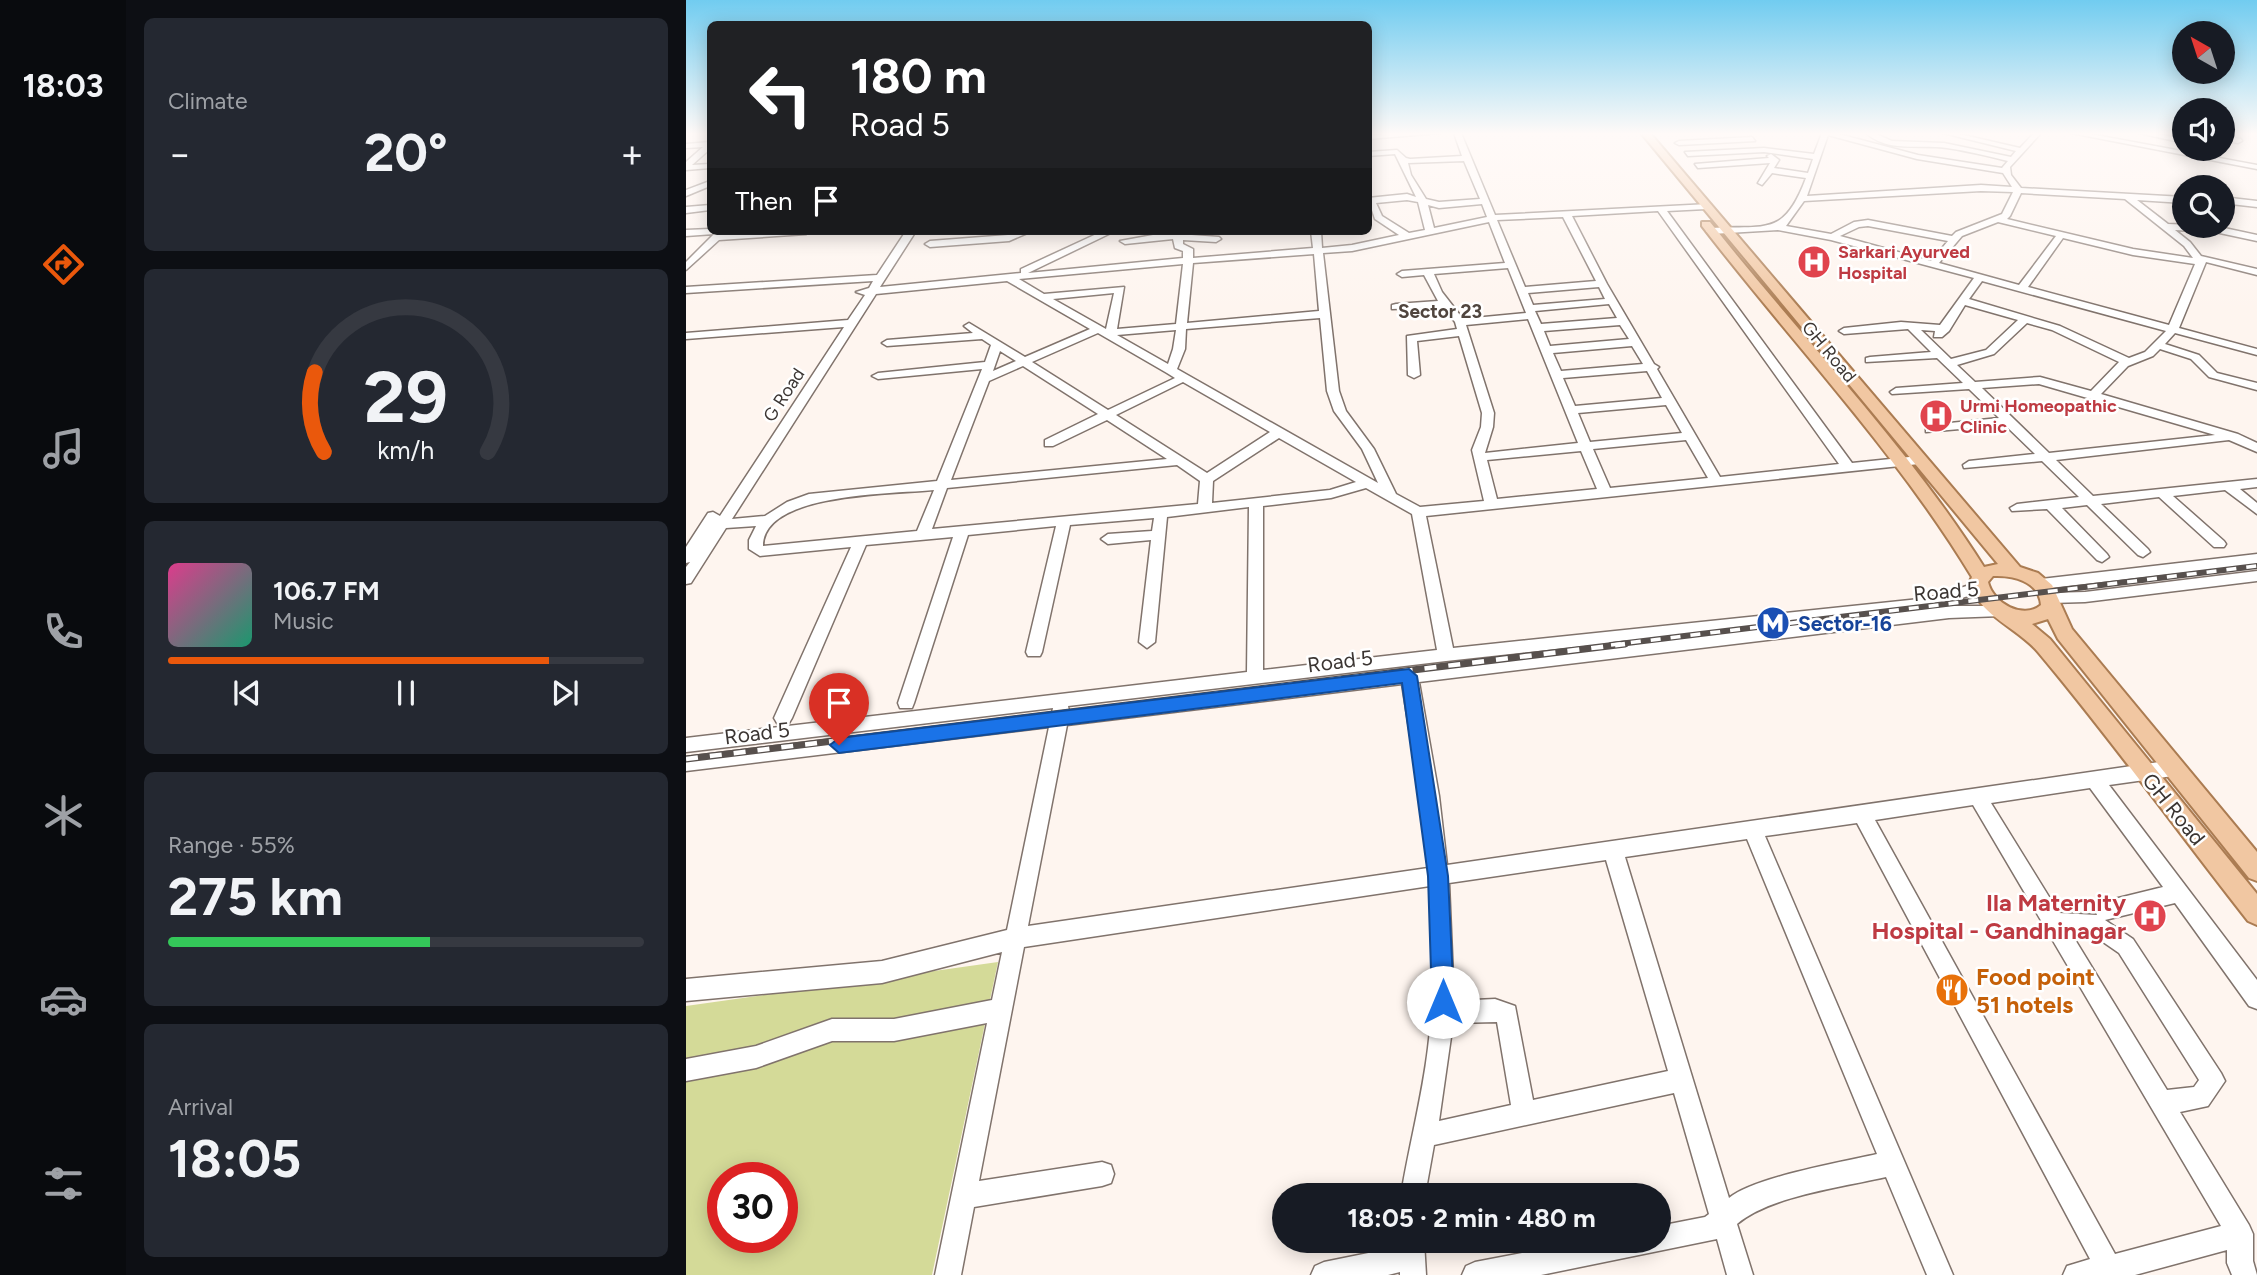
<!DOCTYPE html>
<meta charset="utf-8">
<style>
body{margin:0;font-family:Figtree,sans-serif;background:#242831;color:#f1f3f6;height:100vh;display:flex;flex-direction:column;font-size:26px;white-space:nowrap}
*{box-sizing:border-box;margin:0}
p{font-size:23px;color:#9ea1a6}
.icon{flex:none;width:38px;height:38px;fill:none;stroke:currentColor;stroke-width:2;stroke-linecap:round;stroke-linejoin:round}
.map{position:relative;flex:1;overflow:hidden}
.drawer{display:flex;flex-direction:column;gap:18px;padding:18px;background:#0d0f14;width:560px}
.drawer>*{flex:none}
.guide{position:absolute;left:21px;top:21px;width:665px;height:214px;border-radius:10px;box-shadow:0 4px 18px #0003;background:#202124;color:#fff;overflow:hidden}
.needle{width:46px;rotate:321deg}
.tools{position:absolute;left:1486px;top:21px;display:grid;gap:14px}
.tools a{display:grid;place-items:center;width:63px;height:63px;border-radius:50%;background:#171b24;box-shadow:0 4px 18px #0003;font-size:35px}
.speed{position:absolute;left:21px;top:1162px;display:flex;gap:14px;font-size:35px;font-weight:700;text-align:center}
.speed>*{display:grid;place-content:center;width:91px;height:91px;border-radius:50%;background:#171b24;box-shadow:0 4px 18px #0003;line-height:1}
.speed .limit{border:10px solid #d22;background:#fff;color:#111}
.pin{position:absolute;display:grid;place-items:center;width:60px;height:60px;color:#fff;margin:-72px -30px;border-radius:50% 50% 50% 0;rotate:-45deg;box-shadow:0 0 7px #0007}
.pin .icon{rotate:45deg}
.me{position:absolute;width:77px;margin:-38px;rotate:0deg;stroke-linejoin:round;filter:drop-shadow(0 0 5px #0008)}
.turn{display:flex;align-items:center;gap:24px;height:147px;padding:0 28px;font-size:32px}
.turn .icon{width:91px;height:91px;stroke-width:2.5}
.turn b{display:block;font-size:49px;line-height:60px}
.then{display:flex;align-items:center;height:66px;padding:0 28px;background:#0003;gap:14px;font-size:26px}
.big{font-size:52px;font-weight:700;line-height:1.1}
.drawer .tile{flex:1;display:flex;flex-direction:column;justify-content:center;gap:10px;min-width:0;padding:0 24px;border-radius:10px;background:#242831}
.drawer .dial{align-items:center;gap:0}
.dial svg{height:182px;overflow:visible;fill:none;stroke:#363941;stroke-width:7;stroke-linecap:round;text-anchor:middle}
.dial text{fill:#f1f3f6;stroke:none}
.song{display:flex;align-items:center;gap:21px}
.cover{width:84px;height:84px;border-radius:10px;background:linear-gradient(135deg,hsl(330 70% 55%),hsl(160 70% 35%))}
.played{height:7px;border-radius:4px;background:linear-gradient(90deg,#ea580c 80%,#363941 80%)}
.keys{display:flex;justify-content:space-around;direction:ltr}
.heat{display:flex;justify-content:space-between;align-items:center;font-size:38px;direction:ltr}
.charge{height:10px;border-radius:5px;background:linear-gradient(90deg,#34c759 55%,#363941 0)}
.trip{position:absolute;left:586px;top:1183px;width:399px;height:70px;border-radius:35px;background:#171b24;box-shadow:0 4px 18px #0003;font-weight:700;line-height:70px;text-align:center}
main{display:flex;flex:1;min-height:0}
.menu{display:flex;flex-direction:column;width:126px;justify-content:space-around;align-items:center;background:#090b0e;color:#9ea1a6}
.menu .icon{width:49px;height:49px}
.menu .on{color:#ea580c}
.menu b{font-size:32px;color:#f1f3f6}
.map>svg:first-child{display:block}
.green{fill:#d4da98;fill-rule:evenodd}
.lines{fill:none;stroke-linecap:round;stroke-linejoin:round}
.minor-casing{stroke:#80736c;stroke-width:3}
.major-casing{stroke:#ab7c52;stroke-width:4}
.minor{fill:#fff;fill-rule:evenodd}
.major{fill:#f1c7a2;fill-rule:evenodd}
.rail-far1-casing{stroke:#57504d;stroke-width:6}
.rail-casing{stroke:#57504d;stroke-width:7}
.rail-far1{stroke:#fff;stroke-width:3.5;stroke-dasharray:10;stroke-linecap:butt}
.rail{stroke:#fff;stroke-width:4.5;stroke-dasharray:12;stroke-linecap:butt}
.route{fill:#1a73e8;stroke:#114b97;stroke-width:2}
.labels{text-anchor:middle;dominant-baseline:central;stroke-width:5;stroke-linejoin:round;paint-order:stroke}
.far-health-label{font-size:18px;font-weight:bold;fill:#be3a42;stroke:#fff;text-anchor:start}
.far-street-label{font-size:18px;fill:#3b3532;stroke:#fff}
.far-neighbourhood-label{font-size:19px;font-weight:bold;fill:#50453e;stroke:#fff}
.street-label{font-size:21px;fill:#3b3532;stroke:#fff}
.transit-label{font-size:21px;font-weight:bold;fill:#164399;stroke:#fff;text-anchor:start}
.near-health-label{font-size:24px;font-weight:bold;fill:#be3a42;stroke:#fff;text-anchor:end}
.near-food-label{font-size:24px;font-weight:bold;fill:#c56008;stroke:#fff;text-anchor:start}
</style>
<main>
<nav class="menu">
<b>18:03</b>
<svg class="icon on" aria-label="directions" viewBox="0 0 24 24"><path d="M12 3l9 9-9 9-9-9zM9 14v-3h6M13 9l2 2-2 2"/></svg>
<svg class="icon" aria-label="music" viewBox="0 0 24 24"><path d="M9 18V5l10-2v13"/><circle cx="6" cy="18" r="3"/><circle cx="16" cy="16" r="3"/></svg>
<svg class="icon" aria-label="phone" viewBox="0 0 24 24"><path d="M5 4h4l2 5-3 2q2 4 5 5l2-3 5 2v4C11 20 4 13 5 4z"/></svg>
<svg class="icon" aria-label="climate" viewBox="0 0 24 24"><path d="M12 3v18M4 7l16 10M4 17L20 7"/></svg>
<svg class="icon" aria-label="car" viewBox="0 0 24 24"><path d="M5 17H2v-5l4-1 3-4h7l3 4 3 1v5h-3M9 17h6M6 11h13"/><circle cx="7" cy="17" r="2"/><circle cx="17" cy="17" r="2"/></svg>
<svg class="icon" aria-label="filters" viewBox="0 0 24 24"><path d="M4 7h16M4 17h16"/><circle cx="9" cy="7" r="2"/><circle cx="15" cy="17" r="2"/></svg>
</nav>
<section class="drawer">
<div class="tile"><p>Climate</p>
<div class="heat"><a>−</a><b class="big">20°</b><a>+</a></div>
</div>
<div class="tile dial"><svg viewBox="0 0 100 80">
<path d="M14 69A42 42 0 1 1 86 69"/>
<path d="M14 69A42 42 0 0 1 10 34" stroke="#ea580c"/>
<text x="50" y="56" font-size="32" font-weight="700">29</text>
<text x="50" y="72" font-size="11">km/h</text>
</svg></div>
<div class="tile">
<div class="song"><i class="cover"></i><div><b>106.7 FM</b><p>Music</p></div></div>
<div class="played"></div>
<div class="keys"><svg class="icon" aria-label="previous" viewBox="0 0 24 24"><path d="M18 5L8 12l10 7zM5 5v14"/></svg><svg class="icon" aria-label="pause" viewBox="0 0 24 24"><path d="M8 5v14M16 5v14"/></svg><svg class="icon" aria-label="next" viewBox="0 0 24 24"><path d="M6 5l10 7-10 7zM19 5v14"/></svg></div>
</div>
<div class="tile"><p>Range · 55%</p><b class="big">275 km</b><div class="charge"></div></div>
<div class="tile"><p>Arrival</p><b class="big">18:05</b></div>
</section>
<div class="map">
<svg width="1571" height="1275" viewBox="0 0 1571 1275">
<rect width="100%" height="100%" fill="#fef5ef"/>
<!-- green -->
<path class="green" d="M312,962L246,1275H0V1006ZM37,1178H96V1237H37Z"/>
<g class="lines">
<defs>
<path id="minor" d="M718,133H754L682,139V135Z
M768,133H775L809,215L1023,204L1024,206L1020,209L981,211L1166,463L1233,456L1239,460L1233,464L740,516L767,648L1243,598L1293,582L1298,583L1300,587L1298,591L1244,608L760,661L382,706L383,711L1263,606H1320L1323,610L1320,614L1315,616L1263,618L733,682L753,796L761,865L1487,760L1493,763L1496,768L1493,773L1487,776L1423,785L1571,980V1009L1563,1006L1489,903L1419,920L1447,939L1535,1073L1539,1081L1522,1106L1494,1112L1563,1225L1567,1234V1261L1571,1275H1546L1541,1263V1250L1449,1275H1377L1381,1266L1404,1259L1171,823L1079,836L1267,1275H1241L1200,1177C1157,1187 1084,1196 1051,1224L1067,1275H1041L1031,1239L855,1275H776L780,1266L789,1262L898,1241H973V1226L1019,1217L1023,1214L988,1093L748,1145L739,1195H715C723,1146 736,1098 742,1048C749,994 747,940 744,886L338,947L293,1181L416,1162L425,1165L428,1174L425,1183L416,1186L288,1207L275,1275H249L301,1023L208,1041H146L70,1068L0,1081V1059L70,1046L146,1019H208L306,1000L316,952L196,983L0,1001V979L196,961L321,930L363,727L0,771V757L366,713L367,708L0,752V738L561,672L563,507L481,517L469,642L461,648L453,642L465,540L422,544L415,539L422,534L466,531L468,518L384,525L356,652L354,656H342L340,652L370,526L282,535L228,703L226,708H214L212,703L267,537L180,545L106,718L103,723L97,725L91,723L88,718L165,547L74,556L63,549V540L70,526L40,528L5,583L0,584V567L4,562L0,563V547L22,513L27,512L34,516L158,327L0,339V333L162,320L179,295L170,292L183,288L187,281L0,293V287L191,275L220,231H230L194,287L335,273V269L417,231H429L342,273L497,258V251L489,248L487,239L439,244L434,241L478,233L533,237L535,239L530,242L497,240V244L507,249V258L627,248L625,231H635L636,248L666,245L713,235L689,219L682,198L721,194L730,197L709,154L682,156V152L711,150L720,158L724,159L776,156ZM778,161L794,199L753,202L740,199L725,175L722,163ZM721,200L732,202L739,230L723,233L696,216L690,203ZM796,204L801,217L748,228L742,205L753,208ZM972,211L1153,464L1034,477L971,369L973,367L968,364L921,284L886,216ZM877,217L910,281L839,287L811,220ZM803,222L819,263L716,271L711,274L716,277L738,275L752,301L710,304L706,305V309L757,307L769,322L771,329L721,336L722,375L728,378L734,375L731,341L773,336L796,413L795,427L786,450L798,501L734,507L710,494L688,449L660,411L653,391L637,253L666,251ZM628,254L633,311L501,323L507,263ZM497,264L490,324L431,329L438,287L358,294L333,279ZM822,268L840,313L777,319L756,292L748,274ZM321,281L404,329L339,357L283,323L278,326L287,333L201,340L196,343L201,346L296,339L305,345L299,362L192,373L186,376L192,379L296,369L251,481L123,494L101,502L79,516L46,519L190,294ZM913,287L919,299L847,305L842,293ZM428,293L420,329L367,299ZM923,304L931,318L855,324L849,311ZM634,318L641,391L648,411L676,449L692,483L491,369L499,349L500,329ZM842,319L892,443L799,453L807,427L808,413L780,325ZM934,325L943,339L864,346L858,331ZM490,330L487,349L482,364L431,335ZM412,333L481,373L489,378L422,410L346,362ZM946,346L957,364L875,371L867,353ZM314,351L330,361L307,371ZM337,366L412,414L359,440V446H367L421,420L481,459L265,480L303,381ZM961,371L976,398L889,406L877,378ZM497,382L584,432L521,473L430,415ZM980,405L996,433L904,442L892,413ZM593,438L670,482L644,490L526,503L527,481ZM1000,440L1022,478L924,488L907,449ZM895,451L911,489L811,499L801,460ZM491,465L514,481L512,504L246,529L261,488ZM680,488L726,514L751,650L577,670V506L645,498ZM248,490L231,531L77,546C77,492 210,494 248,490ZM716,684L734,796L742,868L342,926L381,725ZM1404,788L1477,887L1412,903L1409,910L1411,915L1373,913L1305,803ZM1287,805L1535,1226L1429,1254L1189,820ZM1061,839L1191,1154C1157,1162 1068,1177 1043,1198L939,857ZM920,860L982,1071L847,1100L829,1006L809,999L768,1001L763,883ZM1385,933H1404L1433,953L1513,1080L1508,1087L1481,1090ZM811,1022L825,1105L753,1121L767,1023Z
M1136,133H1149L1232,155L1316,168L1322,161C1301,156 1282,151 1261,148C1234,144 1202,153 1180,133H1188L1206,141L1258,143L1325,157L1330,151L1257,133H1269L1334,148L1348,133H1355L1324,167L1325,175L1335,188L1498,197V203L1451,200L1482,224L1529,226L1571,235V241L1529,232L1489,230L1504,242L1515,256L1571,269V275L1520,262L1493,328L1571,349V355L1489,333L1479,344L1513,355L1531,373L1571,383V390L1523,377L1505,359L1474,349L1467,356L1442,366L1415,394L1552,434L1571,443V452L1543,440L1370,460L1407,496L1571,479V487L1554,489L1571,503V514L1539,490L1487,496L1538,541L1540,544L1538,547H1528L1473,497L1415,504L1462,549L1464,552L1457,557L1452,555L1401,505L1376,508L1421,554L1423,557L1416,562L1411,560L1361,509L1326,511L1324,508L1331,504L1393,497L1356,461L1278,468L1277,465L1283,461L1349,454L1319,425L1240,432V426L1244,425L1313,418L1283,389L1206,394L1204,392L1210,388L1277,383L1251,358L1180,362V358L1184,357L1245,352L1222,329L1158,334L1153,331L1158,328L1215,322L1254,325L1288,278L1145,240L1092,230L1025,234L1020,231L1025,228C1081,225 1098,237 1120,178L1086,173L1076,185L1072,183L1084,163L1012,168L1009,164L1083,158L1081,156L1085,154L1093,160L1088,168L1122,173L1127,159L1078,152L1002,156L999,152L1078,148L1128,154ZM1142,135L1231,159L1317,173L1326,187L1295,185L1121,196ZM1295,191L1327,192L1316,214L1270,232L1266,236L1182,220L1168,222L1145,234L1100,226L1118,201ZM1335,193L1439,199L1498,246L1507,258L1447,249L1321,219L1324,216ZM1312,222L1370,236L1333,285L1253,263L1276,236ZM1182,226L1262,241L1245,261L1154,236L1173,227ZM1377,238L1447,255L1509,264L1483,325L1342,287ZM1296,281L1480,331L1459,352L1443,358L1374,326L1283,299ZM1279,305L1332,320L1300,350L1265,359L1235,330L1249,331L1248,337H1256L1263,331ZM1341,323L1366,330L1433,362L1405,391L1354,377L1289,382L1271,365L1308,354ZM1353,384L1529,435L1363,453L1296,388Z
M1385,133H1399L1571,165V169Z
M1453,133H1467L1498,139V143Z
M1536,136L1555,139L1556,141L1552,143L1536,140Z
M1066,137L1069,141L993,145L989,143L993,141Z
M24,142V149L6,165L24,164V168L0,170V162L17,147L0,148V144Z
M24,181V186L0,196V190Z
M1536,197L1571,201V207L1536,203Z
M24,205V210L0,213V207Z
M24,229V231H41L38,234L125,231L120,234L33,240L0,270V262L28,234L0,236V230Z
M333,231H346L323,241L244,247L239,244L244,241L322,235Z
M1571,554V564L1355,589L1348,584L1355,579Z
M1571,571V581L1399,602L1365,603L1357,598L1365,593L1399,592Z
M712,1241H738L740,1275H714V1272L702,1275H625L629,1266L638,1262L712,1247Z"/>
<path id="major" d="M955,133H964L1334,567L1352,573L1366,585L1386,629L1571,852V881L1563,878L1372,639L1362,619L1346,624L1364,639L1571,894V925L1562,921C1492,832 1425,739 1352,652C1331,627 1291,615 1284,581L1286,577C1209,450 1106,343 1016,226V222H1024C1115,337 1219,442 1298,567L1312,564ZM1307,576C1327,575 1353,581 1355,605C1337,620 1307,603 1302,582Z"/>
</defs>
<!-- minor casing -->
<use href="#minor" class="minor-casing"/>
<!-- major casing -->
<use href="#major" class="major-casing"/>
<!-- minor -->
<use href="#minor" class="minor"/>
<!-- major -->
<use href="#major" class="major"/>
<defs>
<path id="rail-far1" d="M925,645L1571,566"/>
<path id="rail" d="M0,759L939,644"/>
</defs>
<!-- rail-far1 casing -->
<use href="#rail-far1" class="rail-far1-casing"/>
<!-- rail casing -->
<use href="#rail" class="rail-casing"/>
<!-- rail-far1 -->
<use href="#rail-far1" class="rail-far1"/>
<!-- rail -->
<use href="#rail" class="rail"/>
</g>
<!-- sky -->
<linearGradient id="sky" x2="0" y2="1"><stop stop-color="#71ccf0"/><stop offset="0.43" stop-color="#fffaf8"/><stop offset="1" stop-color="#fffaf8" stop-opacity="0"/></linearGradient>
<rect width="1571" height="311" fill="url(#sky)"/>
<!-- route -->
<path class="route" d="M723,669L731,676L762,876L768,1002L765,1010L757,1013L749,1010L746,1002L742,876L716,683L153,753L144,745L153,738Z"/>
<!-- icons -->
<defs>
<symbol id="hospital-disc" viewBox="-11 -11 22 22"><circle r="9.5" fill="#e0444e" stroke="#fff"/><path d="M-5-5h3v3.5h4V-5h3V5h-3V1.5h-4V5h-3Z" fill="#fff"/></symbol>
<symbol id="metro-disc" viewBox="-11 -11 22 22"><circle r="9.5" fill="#1a4fb4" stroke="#fff"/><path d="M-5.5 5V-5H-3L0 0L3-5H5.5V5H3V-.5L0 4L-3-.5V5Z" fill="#fff"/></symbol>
<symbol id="restaurant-disc" viewBox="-11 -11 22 22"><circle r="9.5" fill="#e8710a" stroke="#fff"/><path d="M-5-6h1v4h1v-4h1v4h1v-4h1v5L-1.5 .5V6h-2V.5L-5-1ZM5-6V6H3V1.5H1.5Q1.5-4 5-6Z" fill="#fff"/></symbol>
</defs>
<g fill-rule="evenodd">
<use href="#hospital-disc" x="1109" y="243" width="38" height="38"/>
<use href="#hospital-disc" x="1231" y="397" width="38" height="38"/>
<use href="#metro-disc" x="1068" y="604" width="38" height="38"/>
<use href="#hospital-disc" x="1445" y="897" width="38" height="38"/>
<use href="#restaurant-disc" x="1247" y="971" width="38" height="38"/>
</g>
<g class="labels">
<!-- far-health labels -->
<g class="far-health-label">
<text x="1152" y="252">Sarkari Ayurved<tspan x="1152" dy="21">Hospital</tspan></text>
<text x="1274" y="406">Urmi Homeopathic<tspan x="1274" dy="21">Clinic</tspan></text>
</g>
<!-- far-street labels -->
<g class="far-street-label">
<text transform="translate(1143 352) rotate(50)">GH Road</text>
<text transform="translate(98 395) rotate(-57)">G Road</text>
</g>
<!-- far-neighbourhood labels -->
<g class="far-neighbourhood-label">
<text x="754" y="311">Sector 23</text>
</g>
<!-- street labels -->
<g class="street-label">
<text transform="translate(1260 591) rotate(-5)">Road 5</text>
<text transform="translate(654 661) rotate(-7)">Road 5</text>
<text transform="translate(71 733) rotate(-7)">Road 5</text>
<text transform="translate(1488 809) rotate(51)">GH Road</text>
</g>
<!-- transit labels -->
<g class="transit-label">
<text x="1112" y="623">Sector-16</text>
</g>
<!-- near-health labels -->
<g class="near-health-label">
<text x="1440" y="902">Ila Maternity<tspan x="1440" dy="28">Hospital - Gandhinagar</tspan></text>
</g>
<!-- near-food labels -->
<g class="near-food-label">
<text x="1290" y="976">Food point<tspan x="1290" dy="28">51 hotels</tspan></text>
</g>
</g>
</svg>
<div class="tools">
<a><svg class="needle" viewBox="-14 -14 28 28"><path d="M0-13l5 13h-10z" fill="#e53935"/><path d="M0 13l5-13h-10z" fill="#9ea1a6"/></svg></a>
<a><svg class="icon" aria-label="sound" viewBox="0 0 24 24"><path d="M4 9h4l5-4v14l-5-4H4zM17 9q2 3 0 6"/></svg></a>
<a><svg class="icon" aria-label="search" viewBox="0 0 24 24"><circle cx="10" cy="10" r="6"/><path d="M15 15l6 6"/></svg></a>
</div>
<div class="speed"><div class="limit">30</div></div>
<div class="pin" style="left:153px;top:745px;background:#d93025"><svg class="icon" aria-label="arrive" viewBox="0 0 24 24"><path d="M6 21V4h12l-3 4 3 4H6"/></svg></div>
<svg class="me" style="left:757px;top:1002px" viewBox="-20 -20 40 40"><circle r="19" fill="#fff"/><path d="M0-13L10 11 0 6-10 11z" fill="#1a73e8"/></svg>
<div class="trip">18:05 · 2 min · 480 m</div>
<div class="guide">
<div class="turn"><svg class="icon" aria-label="left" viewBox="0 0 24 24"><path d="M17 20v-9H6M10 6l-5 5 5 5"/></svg><div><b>180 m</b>Road 5</div></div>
<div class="then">Then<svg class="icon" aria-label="arrive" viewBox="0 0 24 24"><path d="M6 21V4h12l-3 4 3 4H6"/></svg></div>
</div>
</div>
</main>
